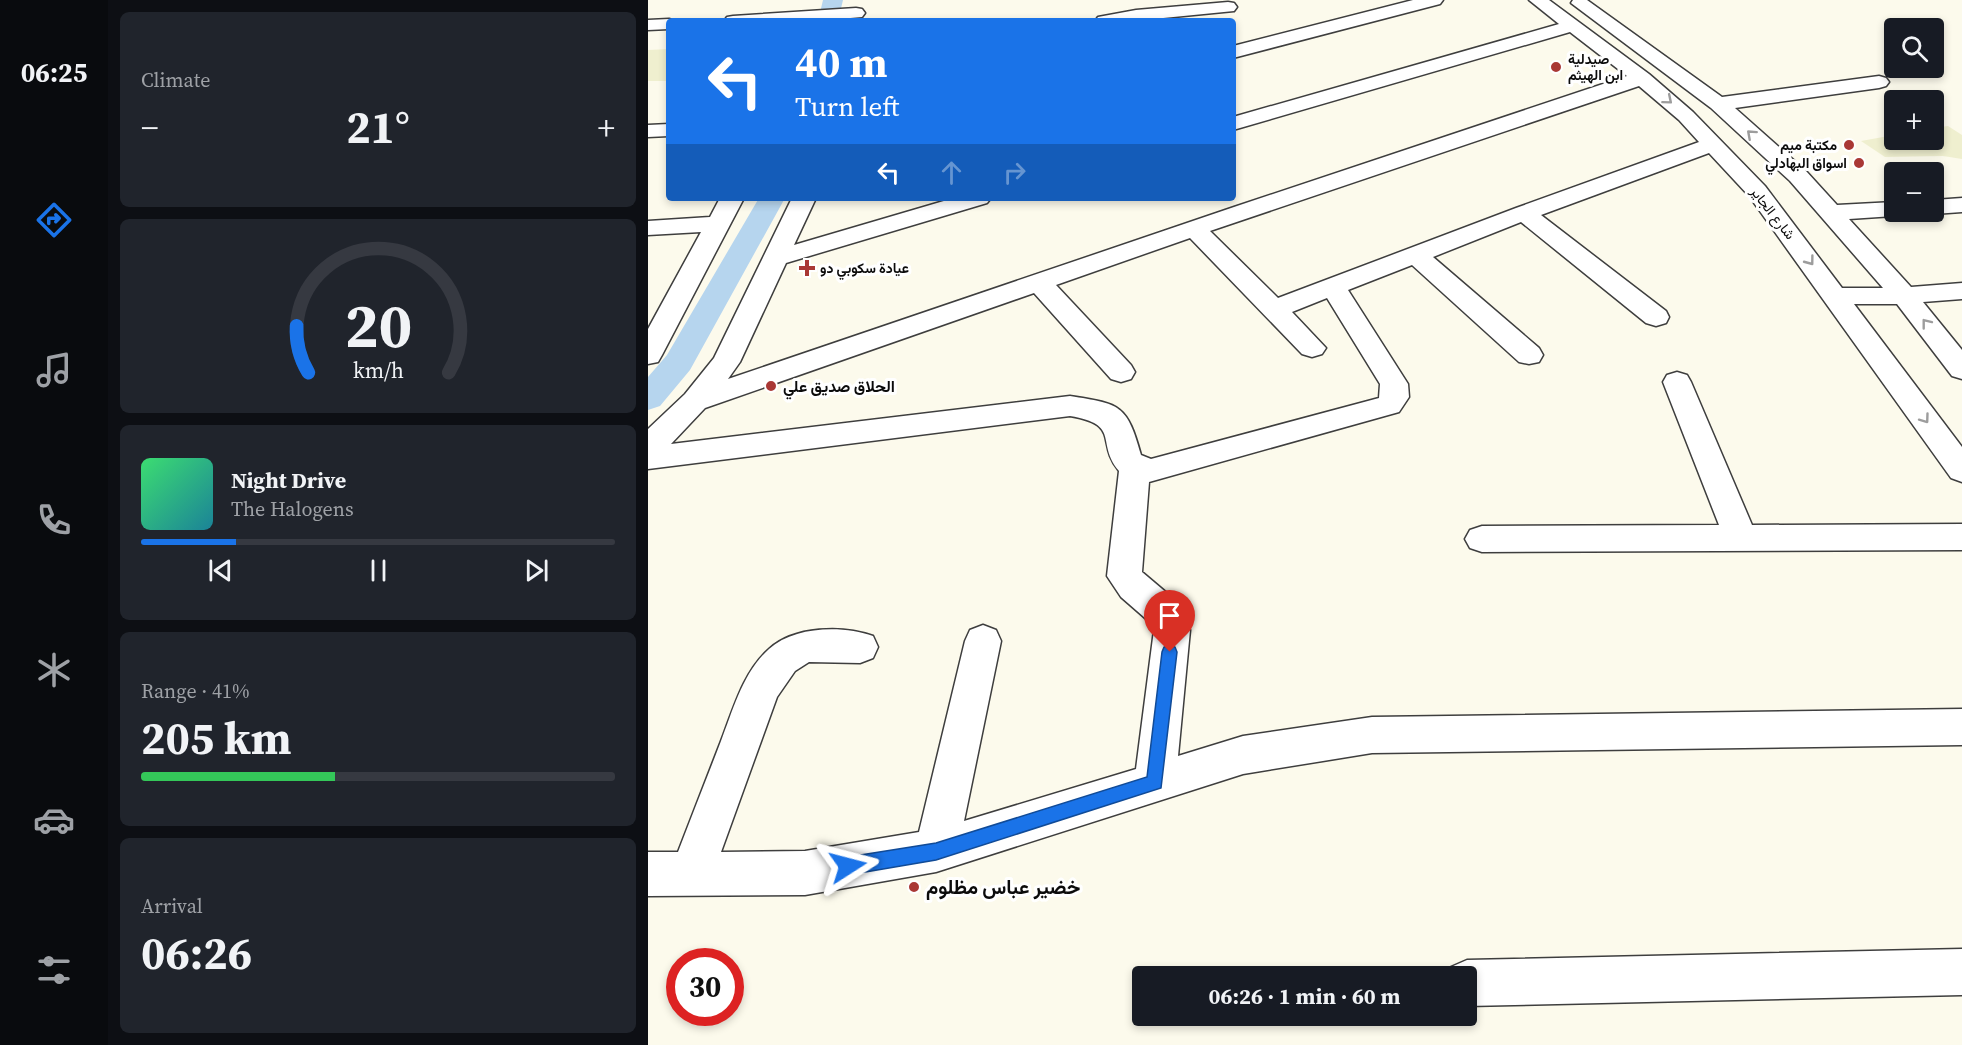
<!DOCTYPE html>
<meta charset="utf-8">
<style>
body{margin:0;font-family:"Source Serif 4",Vazirmatn,serif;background:#20242c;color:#f1f3f6;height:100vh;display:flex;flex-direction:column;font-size:22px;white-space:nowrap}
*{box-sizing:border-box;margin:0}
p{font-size:20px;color:#9ea1a6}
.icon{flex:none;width:33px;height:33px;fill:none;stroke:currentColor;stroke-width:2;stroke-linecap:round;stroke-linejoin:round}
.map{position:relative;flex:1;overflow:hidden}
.drawer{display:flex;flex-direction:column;gap:12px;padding:12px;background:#0d0f14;width:540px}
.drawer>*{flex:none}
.hud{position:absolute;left:18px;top:18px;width:570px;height:183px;border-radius:6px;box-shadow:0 3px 9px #0003;background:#1a73e8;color:#fff;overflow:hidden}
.tools{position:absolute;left:1236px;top:18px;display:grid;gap:12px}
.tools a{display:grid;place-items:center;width:60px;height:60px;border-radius:6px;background:#171b24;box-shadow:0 3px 9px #0003;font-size:30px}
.speed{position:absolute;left:18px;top:948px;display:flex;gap:12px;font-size:30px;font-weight:700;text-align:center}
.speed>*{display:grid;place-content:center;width:78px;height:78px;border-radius:50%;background:#171b24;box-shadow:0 3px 9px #0003;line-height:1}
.speed .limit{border:9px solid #d22;background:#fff;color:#111}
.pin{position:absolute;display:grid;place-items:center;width:51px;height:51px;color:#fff;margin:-62px -26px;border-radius:50% 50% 50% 0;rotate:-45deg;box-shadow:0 0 6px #0007}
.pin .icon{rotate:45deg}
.me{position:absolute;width:66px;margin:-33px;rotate:81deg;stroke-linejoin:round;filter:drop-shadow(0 0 4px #0008)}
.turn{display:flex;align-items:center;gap:21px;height:126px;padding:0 30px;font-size:27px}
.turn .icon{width:78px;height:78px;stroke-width:2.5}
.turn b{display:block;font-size:42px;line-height:51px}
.lanes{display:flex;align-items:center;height:57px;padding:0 30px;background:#0003;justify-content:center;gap:30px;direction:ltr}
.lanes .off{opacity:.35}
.big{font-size:45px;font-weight:700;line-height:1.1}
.drawer .widget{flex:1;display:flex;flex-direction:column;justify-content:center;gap:9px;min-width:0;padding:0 21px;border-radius:9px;background:#20242c}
.drawer .dial{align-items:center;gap:0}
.dial svg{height:156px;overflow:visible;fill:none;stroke:#363941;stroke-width:7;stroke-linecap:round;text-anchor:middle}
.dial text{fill:#f1f3f6;stroke:none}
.song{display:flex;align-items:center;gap:18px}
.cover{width:72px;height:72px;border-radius:9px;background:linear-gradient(135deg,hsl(140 70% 55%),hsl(190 70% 35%))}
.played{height:6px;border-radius:3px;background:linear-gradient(90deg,#1a73e8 20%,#363941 20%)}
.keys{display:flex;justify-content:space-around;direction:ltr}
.heat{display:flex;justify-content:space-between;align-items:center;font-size:33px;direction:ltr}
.charge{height:9px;border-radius:4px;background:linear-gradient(90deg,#34c759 41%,#363941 0)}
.trip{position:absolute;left:484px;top:966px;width:345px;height:60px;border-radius:6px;background:#171b24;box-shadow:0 3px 9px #0003;font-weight:700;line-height:60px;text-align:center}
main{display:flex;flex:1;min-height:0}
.tabs{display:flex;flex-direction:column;width:108px;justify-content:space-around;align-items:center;background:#090b0e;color:#9ea1a6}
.tabs .icon{width:42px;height:42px}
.tabs .active{color:#1a73e8}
.tabs b{font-size:27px;color:#f1f3f6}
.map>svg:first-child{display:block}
.farmland{fill:#efefcf}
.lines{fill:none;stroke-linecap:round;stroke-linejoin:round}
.canal{fill:#b6d5ee;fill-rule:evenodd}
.minor-casing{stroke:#3e3e3e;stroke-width:3}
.minor{fill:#fff;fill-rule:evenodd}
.oneway{stroke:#9d9d9d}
.route{fill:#1a73e8;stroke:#114b97;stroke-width:1.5}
.poi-dot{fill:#a93835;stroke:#fff;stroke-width:2}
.labels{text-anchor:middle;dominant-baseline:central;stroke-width:6;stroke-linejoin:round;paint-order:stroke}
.far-poi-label{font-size:14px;font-weight:bold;fill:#0b0b0b;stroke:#fff;text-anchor:start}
.far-street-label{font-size:14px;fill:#0b0b0b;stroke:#fff}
.poi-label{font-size:16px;font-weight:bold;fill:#0b0b0b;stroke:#fff;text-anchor:start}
.near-poi-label{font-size:20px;font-weight:bold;fill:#0b0b0b;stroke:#fff;text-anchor:start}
</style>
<main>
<nav class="tabs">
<b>06:25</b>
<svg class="icon active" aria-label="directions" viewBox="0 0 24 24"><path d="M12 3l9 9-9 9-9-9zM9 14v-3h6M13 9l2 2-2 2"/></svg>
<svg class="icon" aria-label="music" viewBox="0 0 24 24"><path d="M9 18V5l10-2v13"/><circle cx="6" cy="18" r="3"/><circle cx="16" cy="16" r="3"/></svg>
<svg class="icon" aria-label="phone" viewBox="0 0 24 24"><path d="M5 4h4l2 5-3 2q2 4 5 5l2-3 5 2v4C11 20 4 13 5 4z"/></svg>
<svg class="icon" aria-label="climate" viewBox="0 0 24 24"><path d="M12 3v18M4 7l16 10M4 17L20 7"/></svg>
<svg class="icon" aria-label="car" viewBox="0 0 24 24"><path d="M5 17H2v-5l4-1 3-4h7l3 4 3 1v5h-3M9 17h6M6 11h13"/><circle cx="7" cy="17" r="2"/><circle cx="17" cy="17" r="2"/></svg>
<svg class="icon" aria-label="filters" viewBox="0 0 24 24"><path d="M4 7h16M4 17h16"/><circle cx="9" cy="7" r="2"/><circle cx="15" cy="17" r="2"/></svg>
</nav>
<section class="drawer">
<div class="widget"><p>Climate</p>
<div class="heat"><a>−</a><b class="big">21°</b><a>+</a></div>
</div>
<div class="widget dial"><svg viewBox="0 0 100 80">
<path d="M14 69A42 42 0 1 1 86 69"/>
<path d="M14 69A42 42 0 0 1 8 45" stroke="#1a73e8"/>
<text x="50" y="56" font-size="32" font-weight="700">20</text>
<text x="50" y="72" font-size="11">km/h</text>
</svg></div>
<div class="widget">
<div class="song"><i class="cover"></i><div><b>Night Drive</b><p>The Halogens</p></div></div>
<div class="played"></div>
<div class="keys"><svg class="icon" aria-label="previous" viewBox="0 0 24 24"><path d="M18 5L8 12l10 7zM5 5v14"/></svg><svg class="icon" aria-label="pause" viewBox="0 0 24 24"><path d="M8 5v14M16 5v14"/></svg><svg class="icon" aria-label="next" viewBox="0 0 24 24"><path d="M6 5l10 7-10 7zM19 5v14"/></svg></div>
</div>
<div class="widget"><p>Range · 41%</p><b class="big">205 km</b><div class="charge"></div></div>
<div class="widget"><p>Arrival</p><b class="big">06:26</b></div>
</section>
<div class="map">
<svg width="1314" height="1045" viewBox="0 0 1314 1045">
<rect width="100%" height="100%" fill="#fcfaec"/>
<!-- farmland -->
<path class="farmland" d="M21,49V81H0V50Z
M1300,126L1314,135V159L1295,156L1237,157L1213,141L1246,135V140H1286V128Z"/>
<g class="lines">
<!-- canal -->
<path class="canal" d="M175,0H195L190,21H170Z
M111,198H137L42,370L12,406L0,410V377L19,355Z"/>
<defs>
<path id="minor" d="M765,0H795L792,4L585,58V46Z
M881,0H901L1001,74L1045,112L1117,186L1194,288H1235L1142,181L1063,108L923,3L925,0H939L1074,97L1231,76L1238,78L1241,82L1238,86L1231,88L1087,108L1158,171L1189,205L1246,202V212H1256L1246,216L1201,219L1263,287L1314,283V299L1275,302L1314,350V379L1304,376L1249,304H1206L1314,447V482L1303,478L1101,196L1061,153L893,215L1018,311L1021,317L1018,323L1008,326L998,323L873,222L785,257L891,348L895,355L891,362L881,364L871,362L764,265L700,290L760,384L761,397L751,412L501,482L494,572L533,605L542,630L530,756L595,736L724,717L1314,709V745L724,753L595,774L288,872L157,895L0,896V852H30C44,815 59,778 73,741C85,710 95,672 121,649C146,626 195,625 225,636L230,647L225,658L212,663L161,662L147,671L129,697L73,852L157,851L271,832L317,641L322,630L335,625L348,630L353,641L316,821L488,769L506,630L504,624L473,597L459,576L471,471C447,442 474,425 422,416L0,469V429L37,394L66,358L144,198H168L146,245L306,198H343L339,203L138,263L92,362L80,379L586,207L979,76L922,32L585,130V117L911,24ZM991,86L1031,120L1051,142L868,208L630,298L562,231ZM542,238L654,354L664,357L674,354L678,348L644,312L679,298L732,384L731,398L503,459L493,455C479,404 472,404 422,396L23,444L57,408L386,293L463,379L473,382L483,379L487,372L483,365L408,285Z
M580,2L586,3L589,7L586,11L485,21H447L450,17L488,10Z
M208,8L214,9L217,13L214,17L168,21H76L79,17L85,16Z
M21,19L28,21H21V29L0,30V20Z
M21,124V136L0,137V125Z
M72,198H96L14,355L10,362L0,364V329L53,232L0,235V221L62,217Z
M1314,198V212L1286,214L1277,212H1286V200Z
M1029,372L1039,375L1043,382L1104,525L1314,524V550L834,552L822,548L817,539L822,530L834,526L1071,525L1015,382L1019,375Z
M1314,949V995L819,1006V976H798L803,967L819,960Z"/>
</defs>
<!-- minor casing -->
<use href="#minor" class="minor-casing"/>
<!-- minor -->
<use href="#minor" class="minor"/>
</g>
<!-- one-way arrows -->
<defs><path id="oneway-chevron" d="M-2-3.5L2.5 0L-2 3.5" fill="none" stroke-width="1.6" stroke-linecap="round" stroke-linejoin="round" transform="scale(1.5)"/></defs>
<g class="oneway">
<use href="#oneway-chevron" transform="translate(1020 100) rotate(40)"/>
<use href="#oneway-chevron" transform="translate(1103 134) rotate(-138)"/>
<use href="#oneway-chevron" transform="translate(1162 261) rotate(53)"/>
<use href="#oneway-chevron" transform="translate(1278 323) rotate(-128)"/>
<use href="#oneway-chevron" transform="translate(1277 419) rotate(54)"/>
</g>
<!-- route -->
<path class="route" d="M522,645L527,647L529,652L513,788L288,860L200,875L194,872L191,866L194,860L200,857L288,843L499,777L514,652L516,647Z"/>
<!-- markers -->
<g class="poi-dot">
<circle cx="908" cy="67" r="6"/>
<circle cx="1201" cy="145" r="6"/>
<circle cx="1211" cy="163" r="6"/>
<path d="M156 259h6v6h6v6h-6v6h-6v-6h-6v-6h6z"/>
<circle cx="123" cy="386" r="6"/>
<circle cx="266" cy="887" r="6"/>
</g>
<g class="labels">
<!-- far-poi labels -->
<g class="far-poi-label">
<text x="920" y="59">صيدلية<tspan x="920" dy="16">ابن الهيثم</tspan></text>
<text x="1189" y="145" text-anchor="end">مكتبة ميم</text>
<text x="1199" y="163" text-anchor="end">اسواق البهادلي</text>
<text x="172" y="268">عيادة سكوبي دو</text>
</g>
<!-- far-street labels -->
<g class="far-street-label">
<text transform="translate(1125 213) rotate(52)">شارع الجاير</text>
</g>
<!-- poi labels -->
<g class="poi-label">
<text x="135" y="386">الحلاق صديق علي</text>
</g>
<!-- near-poi labels -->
<g class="near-poi-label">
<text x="278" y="887">خضير عباس مظلوم</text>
</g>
</g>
</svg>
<div class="tools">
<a><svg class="icon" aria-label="search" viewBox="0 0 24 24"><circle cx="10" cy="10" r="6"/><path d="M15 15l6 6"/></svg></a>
<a>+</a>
<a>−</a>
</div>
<div class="speed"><div class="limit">30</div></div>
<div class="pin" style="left:522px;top:652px;background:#d93025"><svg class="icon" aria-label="arrive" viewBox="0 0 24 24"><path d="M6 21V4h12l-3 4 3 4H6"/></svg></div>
<svg class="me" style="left:200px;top:866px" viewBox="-20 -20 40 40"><path d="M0-17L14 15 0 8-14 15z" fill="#1a73e8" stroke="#fff" stroke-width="4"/></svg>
<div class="trip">06:26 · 1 min · 60 m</div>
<div class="hud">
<div class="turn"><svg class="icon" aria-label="left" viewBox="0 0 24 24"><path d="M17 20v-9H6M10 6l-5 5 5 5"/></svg><div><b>40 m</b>Turn left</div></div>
<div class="lanes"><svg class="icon" aria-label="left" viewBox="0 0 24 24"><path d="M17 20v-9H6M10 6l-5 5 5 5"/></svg><svg class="icon off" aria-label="ahead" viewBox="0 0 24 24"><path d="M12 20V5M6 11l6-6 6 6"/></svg><svg class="icon off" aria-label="right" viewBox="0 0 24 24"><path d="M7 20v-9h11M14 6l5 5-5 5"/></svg></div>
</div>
</div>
</main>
